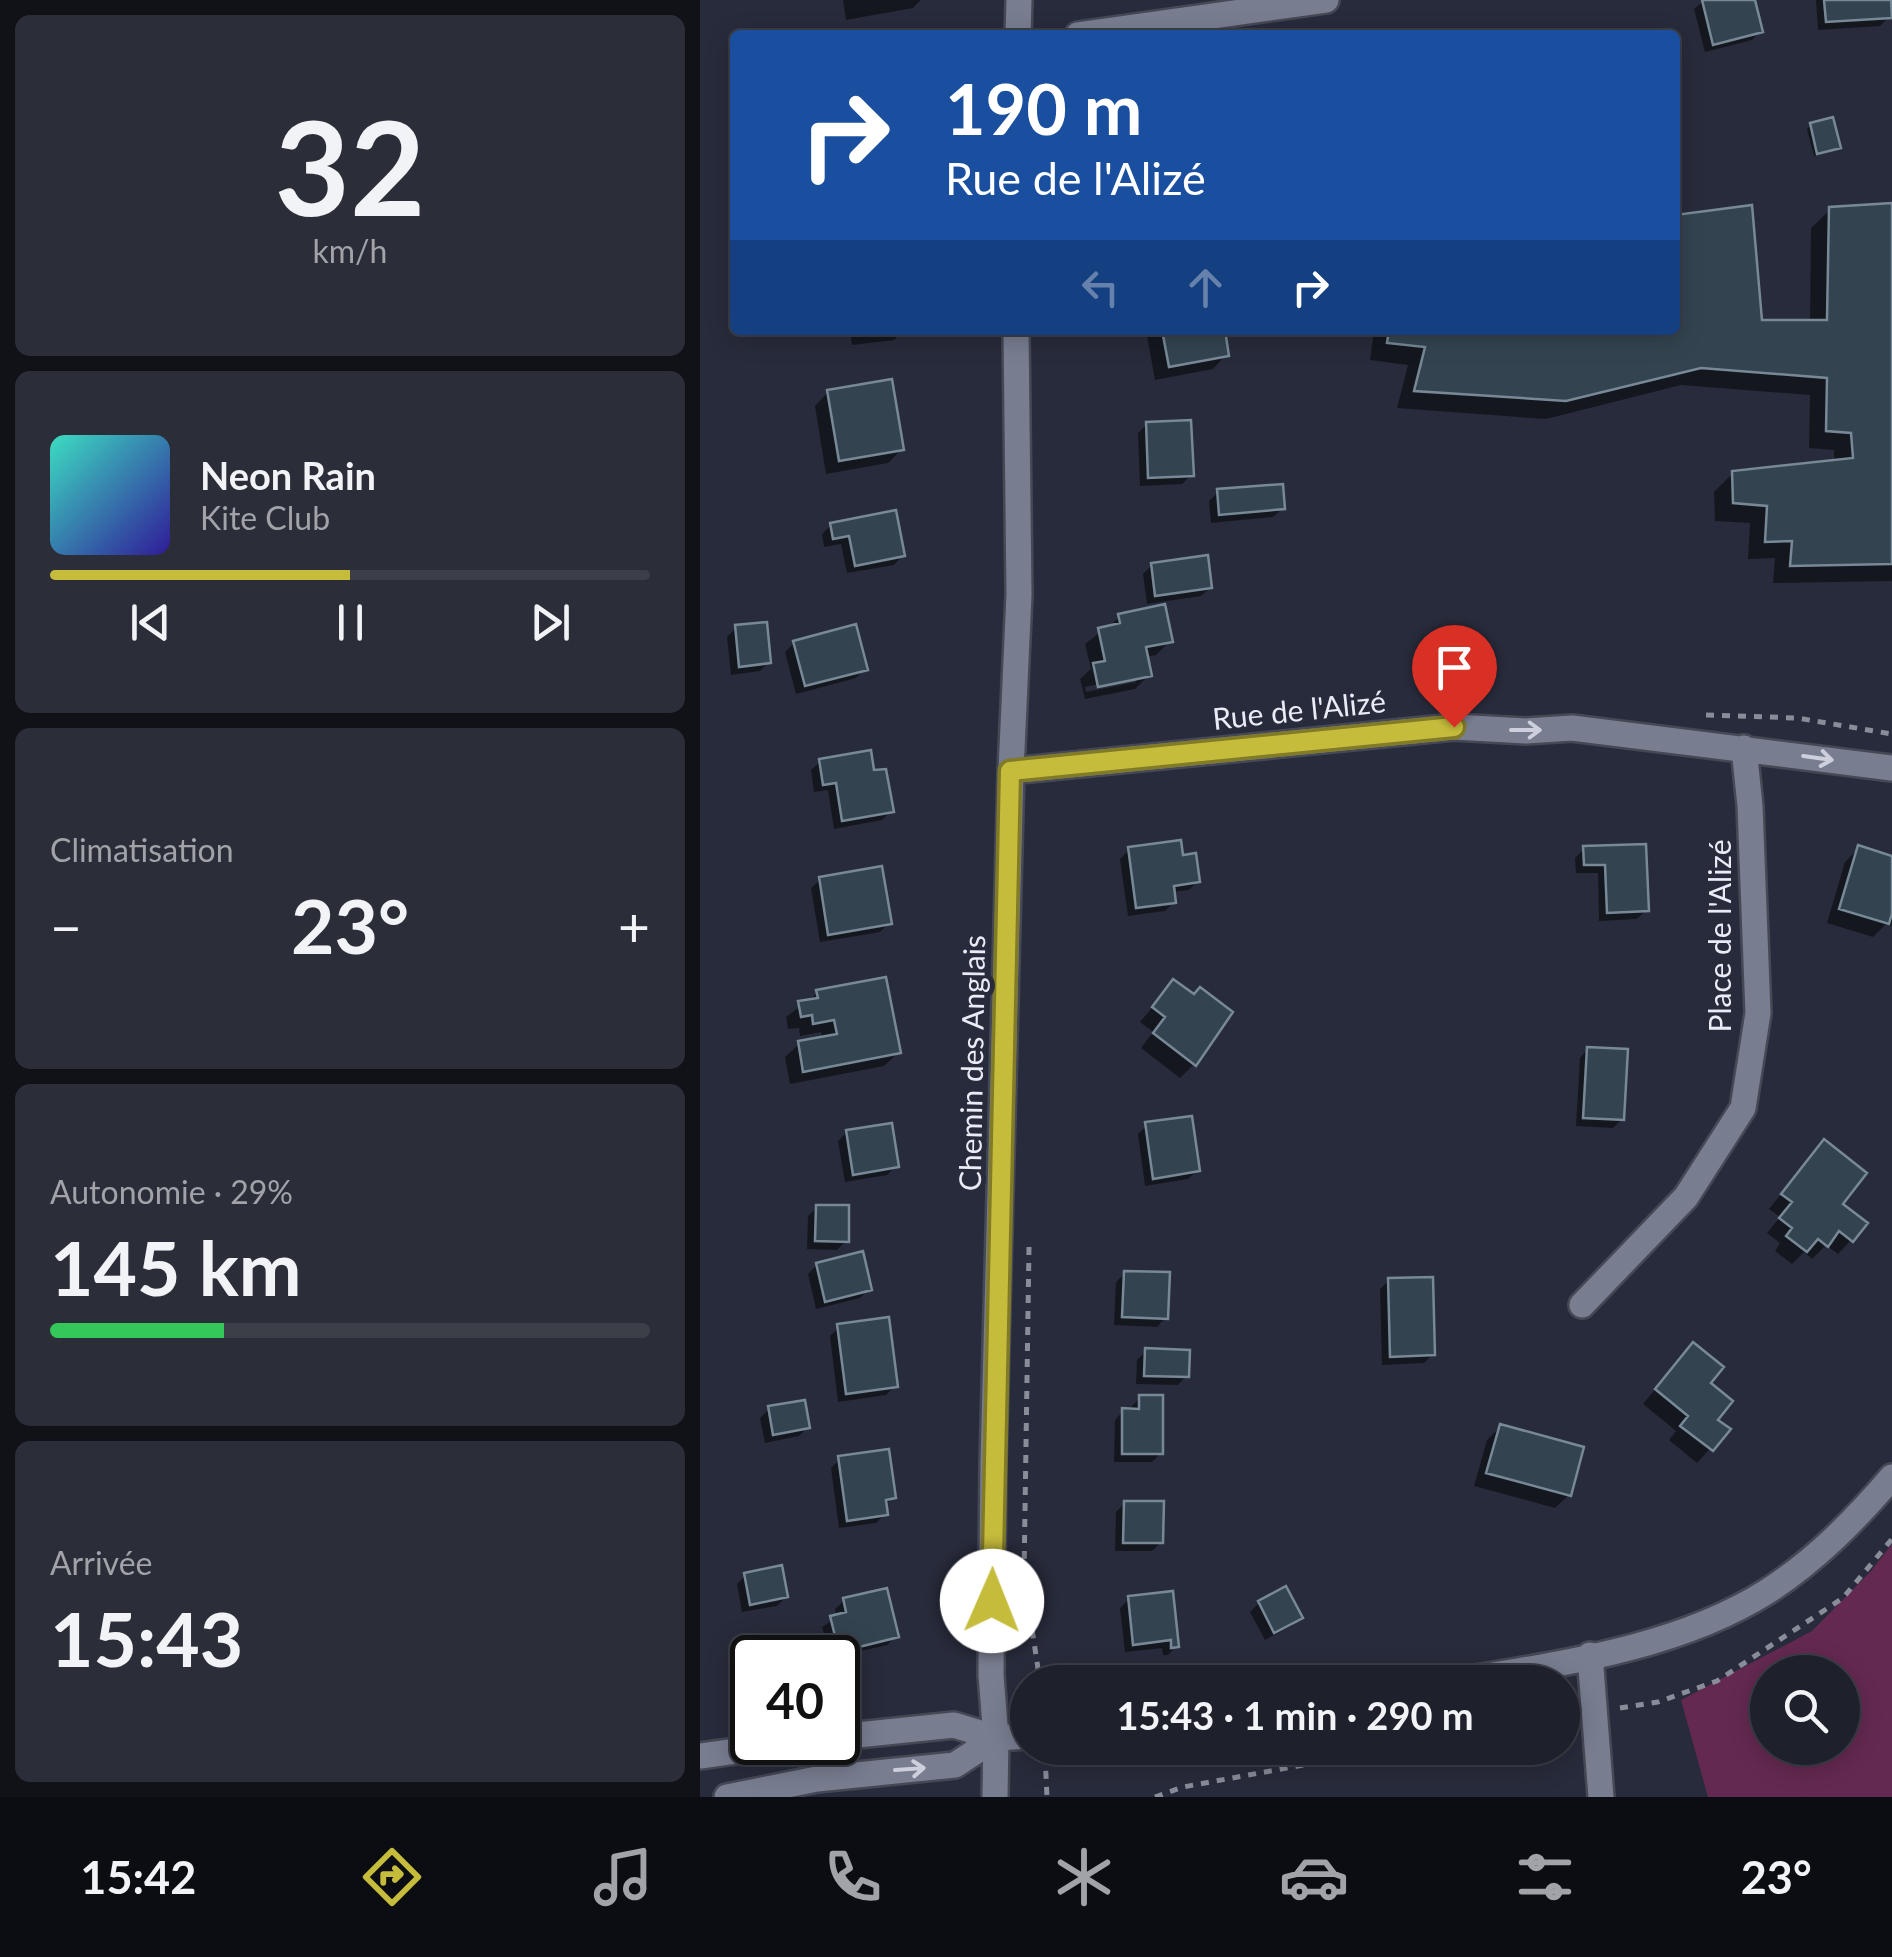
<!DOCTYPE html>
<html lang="fr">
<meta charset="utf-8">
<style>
body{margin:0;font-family:Lato,sans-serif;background:#2b2d38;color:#f1f3f6;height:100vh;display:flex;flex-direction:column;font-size:38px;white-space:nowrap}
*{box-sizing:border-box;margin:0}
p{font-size:32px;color:#a1a3a9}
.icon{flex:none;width:55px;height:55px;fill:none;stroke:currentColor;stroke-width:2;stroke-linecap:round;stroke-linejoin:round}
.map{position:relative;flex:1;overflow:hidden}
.sheet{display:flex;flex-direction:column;gap:15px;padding:15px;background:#101218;width:700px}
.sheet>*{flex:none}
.top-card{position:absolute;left:30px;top:30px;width:950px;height:305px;border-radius:10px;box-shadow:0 5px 25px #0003,0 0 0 2px #3c3e48;background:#1a4fa0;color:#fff;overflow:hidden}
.buttons{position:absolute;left:1050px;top:1655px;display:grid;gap:20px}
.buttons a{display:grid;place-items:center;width:110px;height:110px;border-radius:50%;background:#1e202c;box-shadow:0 5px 25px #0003,0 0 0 2px #3c3e48;font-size:50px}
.speed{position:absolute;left:30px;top:1635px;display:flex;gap:20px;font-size:50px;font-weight:700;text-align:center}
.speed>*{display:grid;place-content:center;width:130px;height:130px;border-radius:50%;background:#1e202c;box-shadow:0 5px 25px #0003,0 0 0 2px #3c3e48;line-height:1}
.speed .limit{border:5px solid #111;border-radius:15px;background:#fff;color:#111}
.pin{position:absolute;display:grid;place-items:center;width:85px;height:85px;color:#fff;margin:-102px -42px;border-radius:50% 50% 50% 0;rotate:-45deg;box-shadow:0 0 10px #0007}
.pin .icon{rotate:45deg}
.me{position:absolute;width:110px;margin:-55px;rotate:1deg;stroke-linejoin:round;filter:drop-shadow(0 0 8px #0008)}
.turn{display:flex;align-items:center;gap:35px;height:210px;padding:0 50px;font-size:45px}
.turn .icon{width:130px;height:130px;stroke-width:2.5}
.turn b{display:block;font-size:70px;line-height:85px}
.lanes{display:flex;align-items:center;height:95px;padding:0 50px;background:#0003;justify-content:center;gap:50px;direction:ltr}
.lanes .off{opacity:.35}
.big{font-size:75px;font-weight:700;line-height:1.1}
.sheet .widget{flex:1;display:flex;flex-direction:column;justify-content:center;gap:15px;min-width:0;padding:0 35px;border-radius:15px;background:#2b2d38}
.sheet .dial{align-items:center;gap:0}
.dial b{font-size:130px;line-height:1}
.song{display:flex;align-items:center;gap:30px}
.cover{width:120px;height:120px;border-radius:15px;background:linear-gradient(135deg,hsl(170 70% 55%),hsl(250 70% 35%))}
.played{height:10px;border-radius:5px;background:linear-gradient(90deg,#c6bc3c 50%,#3c3e48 50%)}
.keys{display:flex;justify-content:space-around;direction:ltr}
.heat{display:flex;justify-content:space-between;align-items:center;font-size:55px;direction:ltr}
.charge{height:15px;border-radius:8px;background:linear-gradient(90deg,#34c759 29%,#3c3e48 0)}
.trip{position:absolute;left:310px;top:1665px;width:570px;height:100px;border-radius:50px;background:#1e202c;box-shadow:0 5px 25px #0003,0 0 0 2px #3c3e48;font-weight:700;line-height:100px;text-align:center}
.menu{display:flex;height:160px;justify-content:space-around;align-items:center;background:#0c0d12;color:#a1a3a9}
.menu .icon{width:70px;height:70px}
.menu .selected{color:#c6bc3c}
.menu b{font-size:45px;color:#f1f3f6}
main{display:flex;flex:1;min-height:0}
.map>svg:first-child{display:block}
.green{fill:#642951;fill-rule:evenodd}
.shadow{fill:#0007;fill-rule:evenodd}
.building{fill:#334450;stroke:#778997;stroke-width:2.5}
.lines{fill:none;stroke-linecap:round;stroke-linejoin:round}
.minor-casing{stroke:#454855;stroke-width:30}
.path{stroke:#898c99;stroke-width:5;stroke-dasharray:8 8;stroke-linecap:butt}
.minor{stroke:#787d90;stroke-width:25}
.oneway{stroke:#cdd0dc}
.route-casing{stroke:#817a27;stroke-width:25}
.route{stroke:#c6bc3c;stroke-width:18}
.labels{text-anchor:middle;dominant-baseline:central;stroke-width:10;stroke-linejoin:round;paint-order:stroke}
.street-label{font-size:30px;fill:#e9ecf6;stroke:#282b3b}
</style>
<main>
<section class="sheet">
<div class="widget dial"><b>32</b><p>km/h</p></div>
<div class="widget">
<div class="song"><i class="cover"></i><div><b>Neon Rain</b><p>Kite Club</p></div></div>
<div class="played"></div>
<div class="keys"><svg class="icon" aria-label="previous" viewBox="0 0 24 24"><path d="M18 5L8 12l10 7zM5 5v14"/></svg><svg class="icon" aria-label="pause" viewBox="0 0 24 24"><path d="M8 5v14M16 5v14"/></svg><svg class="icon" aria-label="next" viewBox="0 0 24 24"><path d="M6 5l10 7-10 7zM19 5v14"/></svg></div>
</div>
<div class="widget"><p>Climatisation</p>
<div class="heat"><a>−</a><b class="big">23°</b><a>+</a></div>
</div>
<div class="widget"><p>Autonomie · 29%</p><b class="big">145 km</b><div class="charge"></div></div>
<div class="widget"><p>Arrivée</p><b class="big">15:43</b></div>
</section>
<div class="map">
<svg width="1192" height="1797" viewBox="0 0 1192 1797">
<rect width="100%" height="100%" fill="#282b3b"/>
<!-- green -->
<path class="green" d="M1192,1544V1797H1008L981,1700L1112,1631L1171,1571ZM1068,1672H1142V1748H1068Z"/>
<!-- shadow -->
<path class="shadow" d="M143,0H221L213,8L146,20Z
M1005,0H1053L1060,31L1052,40L1005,52L994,9Z
M1116,0H1188L1189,17L1180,26L1118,30Z
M869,29L870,35H835Z
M1111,125L1138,147L1114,156L1107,129Z
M1192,205V581L1073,583L1075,558L1048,559L1050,523L1015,521L1014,492L1033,473L1134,462V450L1109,448L1110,395L981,385L846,419L697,408L708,365L670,360L674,330H975V217L1060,322L1110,323L1111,228L1130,210Z
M150,330H203V331L194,340L152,345Z
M446,330H522L526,355L513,369L455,380Z
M128,392L202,449L188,463L126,474L115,406Z
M447,424L491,475L482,484L440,486L438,433Z
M518,492L582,509L573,517L511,523L509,501Z
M131,525L202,556L194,565L147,573L141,544L124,547L122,534Z
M452,565L510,588L501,596L447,604L443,574Z
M420,617L470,641L456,655L445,657L449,675L435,689L385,699L380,679L391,669L385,644ZM436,676V682L386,692L385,687Z
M36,628L69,662L60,671L31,675L27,637Z
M94,643L165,669L156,678L96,694L85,652Z
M120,762L172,773L191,811L182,820L134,829L128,790L114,792L111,770Z
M944,846L946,910L937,919L899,921L898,873H876L875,858L884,849Z
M1159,848L1192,858V926L1186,924L1173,937L1127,923L1145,862Z
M429,850L481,858L498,881L489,890L472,892L474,902L465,911L428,916L420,859Z
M120,880L189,923L180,932L120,942L111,888Z
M474,982L494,1064L480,1078L441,1048L453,1032L440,1022Z
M118,993L198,1053L184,1066L90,1084L85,1057L99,1044L122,1039L121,1032L100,1036L99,1028L88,1029L86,1017Z
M888,1049L922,1119L913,1128L876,1126L880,1058Z
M447,1125L497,1171L488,1179L445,1186L438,1134Z
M147,1132L196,1166L187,1175L145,1182L138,1141Z
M1124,1142L1151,1240L1138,1254L1126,1245L1112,1259L1104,1252L1092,1264L1075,1251L1080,1243L1067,1233L1080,1217L1069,1209Z
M117,1208L146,1241L137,1250L107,1249L108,1216Z
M117,1265L169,1289L160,1298L116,1309L108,1274Z
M425,1273L465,1318L457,1327L414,1325L416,1282Z
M689,1280L733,1354L724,1363L682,1365L680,1289Z
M139,1327L195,1386L186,1395L138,1402L130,1336Z
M446,1351L486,1376L478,1385L436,1384L437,1360Z
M980,1359L1008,1384L1015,1420L1027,1430L997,1463L969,1440L976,1431L943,1404Z
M440,1398L461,1453L452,1462H414L415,1420L423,1411H431V1407Z
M69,1409L108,1427L99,1436L65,1443L60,1418Z
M800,1427L869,1495L855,1508L774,1486L787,1440Z
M140,1459L193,1497L184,1507L185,1514L176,1523L139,1528L131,1468Z
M425,1503L461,1542L452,1551H415L416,1512Z
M46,1575L86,1597L77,1606L42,1612L37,1584Z
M471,1594L476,1646L468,1655H463L462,1648L425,1652L420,1608L429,1599Z
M144,1601L196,1636L187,1645L130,1658L122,1627L137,1617L135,1609Z
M559,1603L600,1618L591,1626L565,1640L550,1612Z"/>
<!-- building -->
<path class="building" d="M1002,0H1055L1063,32L1013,45Z
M1124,0H1191L1192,18L1126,22Z
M1133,117L1141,148L1117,154L1110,123Z
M1192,203V564L1090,566L1092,541L1065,542L1067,506L1033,503L1032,471L1153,458L1151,433L1126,431L1127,378L1001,368L866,401L714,391L725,347L687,343L689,330H975V215L1052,205L1062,320H1127L1129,207Z
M462,330H525L529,356L469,367Z
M192,379L204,450L139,461L127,390Z
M491,420L494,476L448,478L446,422Z
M583,484L585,509L519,515L517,489Z
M196,510L205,556L155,566L149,536L133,539L130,523Z
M508,555L512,588L455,596L451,563Z
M465,604L473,642L446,647L452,676L398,687L393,663L405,661L398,628L420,623L418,614Z
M67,622L71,663L39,667L35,625Z
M156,624L168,670L105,686L93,641Z
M171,750L174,770L186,769L194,812L142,821L136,783L123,785L119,759Z
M481,840L483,855L496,853L500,882L474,886L476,903L436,908L428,847Z
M946,844L949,911L907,913L905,865H884L883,846Z
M1158,845L1192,856V913L1189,924L1139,909Z
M182,866L192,924L128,935L119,877Z
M186,977L201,1053L103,1072L98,1041L137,1034L134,1020L113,1024L112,1015L101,1017L98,1001L118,998L116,990Z
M473,979L494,994L500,987L533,1012L496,1066L453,1033L465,1017L452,1007Z
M887,1047L928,1049L924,1120L883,1118Z
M492,1116L500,1171L453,1179L445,1122Z
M192,1123L199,1167L153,1175L146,1130Z
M1124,1139L1167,1173L1143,1204L1168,1223L1153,1242L1139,1231L1128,1247L1118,1239L1107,1252L1086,1236L1092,1228L1079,1218L1092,1202L1081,1194Z
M116,1205H149V1242L115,1241Z
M163,1251L172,1290L125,1302L116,1263Z
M424,1271L470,1272L468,1319L422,1317Z
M733,1277L735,1355L690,1357L688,1278Z
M189,1317L198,1387L146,1394L137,1324Z
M993,1342L1024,1367L1011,1383L1033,1401L1018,1420L1031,1429L1013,1451L980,1426L988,1416L955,1389Z
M445,1348L490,1350L489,1377L444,1376Z
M439,1395H463V1454H422V1408L439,1409Z
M105,1400L110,1428L73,1435L68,1406Z
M800,1424L884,1447L871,1496L786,1473Z
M189,1449L196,1498L186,1500L188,1515L147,1521L138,1456Z
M424,1501H464L463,1543H423Z
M82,1565L88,1597L50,1605L44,1573Z
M586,1586L603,1618L574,1633L558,1601Z
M187,1588L199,1637L139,1652L130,1616L146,1612L143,1598Z
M473,1591L479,1647L471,1648V1640L433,1645L428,1596Z"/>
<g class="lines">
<defs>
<path id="minor" d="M318,35L319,0
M378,35L626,0
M311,771L754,727L826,731L872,728L1192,768
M882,1305L986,1197L1043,1108L1058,1013L1050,806L1044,748
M890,1655L901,1797
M752,1682C857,1664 977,1649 1068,1591C1116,1560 1155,1520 1192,1477
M138,1737L254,1725L296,1738L328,1736
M0,1756L100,1742
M27,1797L117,1779L255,1765L296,1738
M295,1797L296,1738L291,1675L293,1463L311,771L319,595L316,330"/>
</defs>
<!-- minor casing -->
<use href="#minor" class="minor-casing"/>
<!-- path -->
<path class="path" d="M1006,715L1097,718L1192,734
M329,1247L324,1576L340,1682
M920,1708L958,1702L1017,1681L1143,1598L1192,1539
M345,1755L347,1797
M455,1797L483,1787L696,1748"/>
<!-- minor -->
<use href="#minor" class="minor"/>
</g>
<!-- one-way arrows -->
<defs><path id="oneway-shaft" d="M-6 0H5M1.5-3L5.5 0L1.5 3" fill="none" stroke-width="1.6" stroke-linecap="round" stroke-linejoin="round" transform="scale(2.5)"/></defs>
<g class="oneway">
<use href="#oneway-shaft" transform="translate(826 730)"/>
<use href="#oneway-shaft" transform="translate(1118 758) rotate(8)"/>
<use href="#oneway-shaft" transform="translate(210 1769) rotate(-4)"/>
</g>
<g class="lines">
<defs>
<path id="route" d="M292,1601L310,771L754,727"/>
</defs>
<!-- route casing -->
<use href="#route" class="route-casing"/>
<!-- route -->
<use href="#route" class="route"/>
</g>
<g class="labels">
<!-- street labels -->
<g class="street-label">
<text transform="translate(599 709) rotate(-6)">Rue de l'Alizé</text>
<text transform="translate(1019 936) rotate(-90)">Place de l'Alizé</text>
<text transform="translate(271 1063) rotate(-89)">Chemin des Anglais</text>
</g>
</g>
</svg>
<div class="buttons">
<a><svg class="icon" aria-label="search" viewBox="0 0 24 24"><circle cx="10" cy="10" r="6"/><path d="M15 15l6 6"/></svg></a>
</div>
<div class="speed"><div class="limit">40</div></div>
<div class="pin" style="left:754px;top:727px;background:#d93025"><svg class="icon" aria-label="arrive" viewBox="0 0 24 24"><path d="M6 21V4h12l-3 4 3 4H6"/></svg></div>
<svg class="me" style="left:292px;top:1601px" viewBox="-20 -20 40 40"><circle r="19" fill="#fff"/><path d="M0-13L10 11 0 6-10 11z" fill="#c6bc3c"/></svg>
<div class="trip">15:43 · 1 min · 290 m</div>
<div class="top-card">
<div class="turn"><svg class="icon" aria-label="right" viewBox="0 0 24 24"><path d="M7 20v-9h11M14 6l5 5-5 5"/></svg><div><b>190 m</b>Rue de l'Alizé</div></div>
<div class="lanes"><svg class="icon off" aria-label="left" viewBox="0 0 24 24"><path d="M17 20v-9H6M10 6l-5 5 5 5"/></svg><svg class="icon off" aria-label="ahead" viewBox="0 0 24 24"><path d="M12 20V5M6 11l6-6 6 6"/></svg><svg class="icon" aria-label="right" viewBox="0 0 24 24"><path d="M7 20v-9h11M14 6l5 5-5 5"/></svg></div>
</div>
</div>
</main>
<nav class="menu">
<b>15:42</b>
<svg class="icon selected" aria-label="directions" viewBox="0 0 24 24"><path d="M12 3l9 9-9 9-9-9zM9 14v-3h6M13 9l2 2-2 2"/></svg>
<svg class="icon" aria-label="music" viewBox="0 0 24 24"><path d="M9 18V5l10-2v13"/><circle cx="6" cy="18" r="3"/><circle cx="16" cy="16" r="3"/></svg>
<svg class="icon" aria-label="phone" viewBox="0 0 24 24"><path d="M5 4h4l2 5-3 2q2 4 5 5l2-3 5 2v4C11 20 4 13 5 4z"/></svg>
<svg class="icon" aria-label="climate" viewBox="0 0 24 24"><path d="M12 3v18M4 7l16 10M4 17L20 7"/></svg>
<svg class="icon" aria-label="car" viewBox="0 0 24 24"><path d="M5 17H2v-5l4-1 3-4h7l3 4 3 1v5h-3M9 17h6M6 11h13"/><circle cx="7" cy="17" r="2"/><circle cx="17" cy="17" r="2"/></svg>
<svg class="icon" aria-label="filters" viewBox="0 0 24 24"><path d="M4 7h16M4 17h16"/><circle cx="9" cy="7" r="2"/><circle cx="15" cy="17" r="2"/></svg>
<b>23°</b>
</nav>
